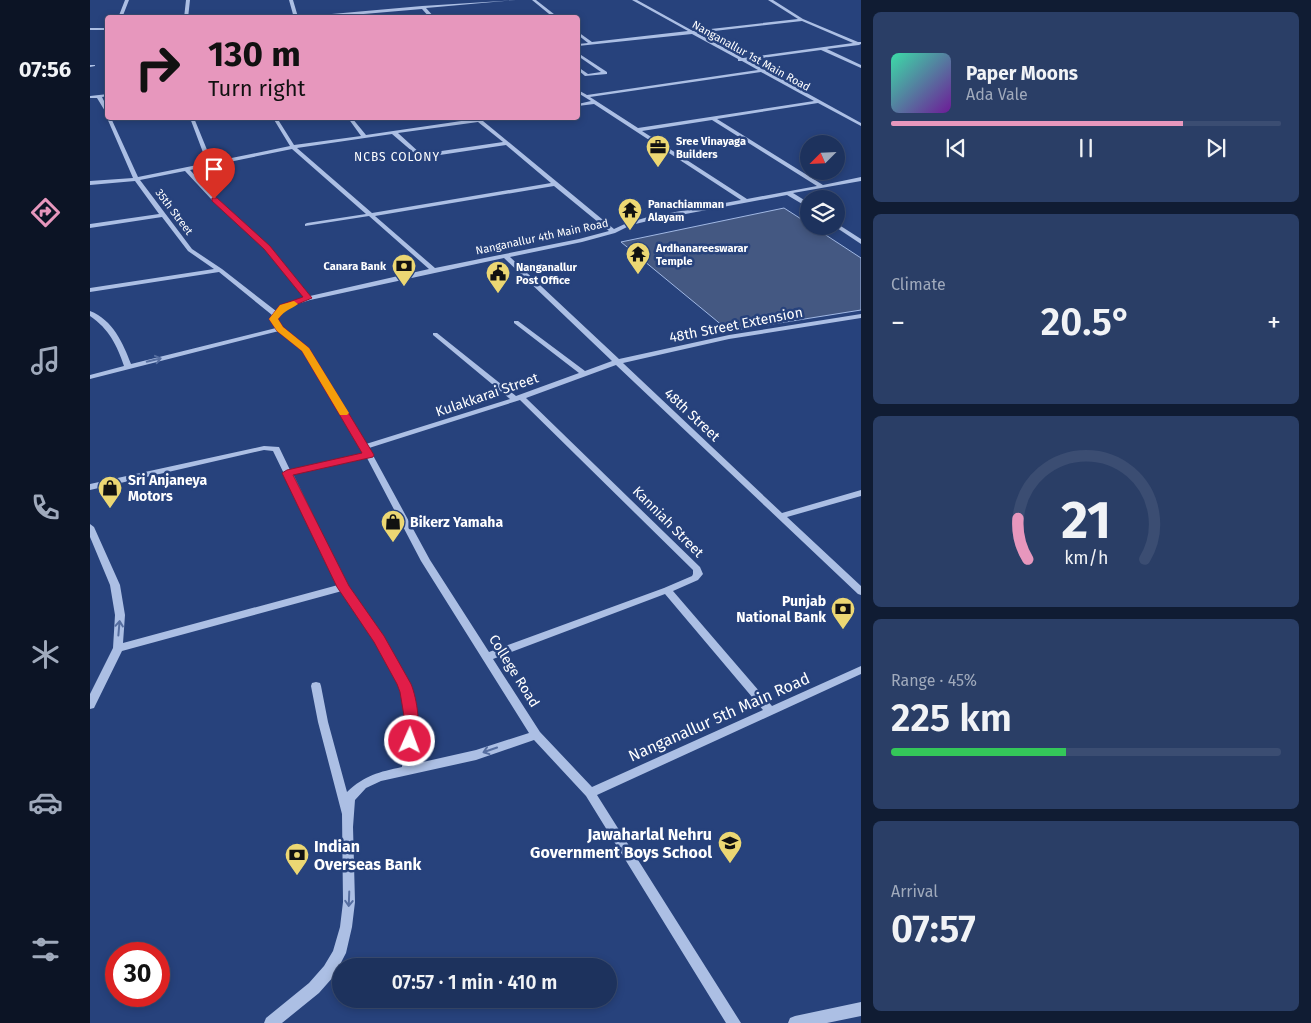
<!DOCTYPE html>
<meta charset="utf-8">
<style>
body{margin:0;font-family:"Fira Sans",sans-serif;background:#2a3e66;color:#f1f3f6;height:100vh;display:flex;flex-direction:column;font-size:19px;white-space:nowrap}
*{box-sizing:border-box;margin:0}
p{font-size:16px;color:#a0aabc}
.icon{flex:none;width:28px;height:28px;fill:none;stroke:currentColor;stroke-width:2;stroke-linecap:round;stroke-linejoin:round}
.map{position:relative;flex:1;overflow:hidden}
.side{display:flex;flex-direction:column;gap:12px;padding:12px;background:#101c33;width:450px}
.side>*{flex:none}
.top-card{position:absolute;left:15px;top:15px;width:475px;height:105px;border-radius:5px;box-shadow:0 2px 8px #0003,0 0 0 1px #3b4d72;background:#e797bd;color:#111;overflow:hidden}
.needle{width:32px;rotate:246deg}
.controls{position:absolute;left:710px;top:135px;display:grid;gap:10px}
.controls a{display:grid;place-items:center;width:45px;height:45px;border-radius:50%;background:#1d325d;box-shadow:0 2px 8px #0003,0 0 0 1px #3b4d72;font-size:25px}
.speed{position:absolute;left:15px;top:942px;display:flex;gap:10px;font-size:25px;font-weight:700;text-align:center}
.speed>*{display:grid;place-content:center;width:65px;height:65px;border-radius:50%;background:#1d325d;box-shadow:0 2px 8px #0003,0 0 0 1px #3b4d72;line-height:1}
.speed .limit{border:8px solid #d22;background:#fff;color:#111}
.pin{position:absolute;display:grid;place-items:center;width:42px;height:42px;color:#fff;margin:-51px -21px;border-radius:50% 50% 50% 0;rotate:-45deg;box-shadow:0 0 5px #0007}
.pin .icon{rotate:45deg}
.me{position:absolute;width:55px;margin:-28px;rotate:2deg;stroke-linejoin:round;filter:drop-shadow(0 0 4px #0008)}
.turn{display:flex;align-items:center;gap:18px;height:105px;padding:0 20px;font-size:22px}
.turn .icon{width:65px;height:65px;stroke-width:2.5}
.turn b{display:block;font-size:35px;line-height:42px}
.big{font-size:38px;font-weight:600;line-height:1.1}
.side .card{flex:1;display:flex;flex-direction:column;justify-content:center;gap:8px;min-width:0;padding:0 18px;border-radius:8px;background:#2a3e66}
.side .dial{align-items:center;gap:0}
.dial svg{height:130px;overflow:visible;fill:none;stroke:#3b4d72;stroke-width:7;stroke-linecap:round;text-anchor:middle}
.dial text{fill:#f1f3f6;stroke:none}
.song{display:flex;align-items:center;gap:15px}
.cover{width:60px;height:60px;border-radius:8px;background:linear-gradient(135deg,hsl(160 70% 55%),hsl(280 70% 35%))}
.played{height:5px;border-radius:2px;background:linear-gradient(90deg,#e797bd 75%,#3b4d72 75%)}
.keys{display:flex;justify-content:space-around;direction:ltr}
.heat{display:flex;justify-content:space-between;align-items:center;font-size:28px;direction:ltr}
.charge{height:8px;border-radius:4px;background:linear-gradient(90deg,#34c759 45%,#3b4d72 0)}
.trip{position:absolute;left:242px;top:958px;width:285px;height:50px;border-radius:25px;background:#1d325d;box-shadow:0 2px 8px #0003,0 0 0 1px #3b4d72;font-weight:600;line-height:50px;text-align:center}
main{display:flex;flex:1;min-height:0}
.tabs{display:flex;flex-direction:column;width:90px;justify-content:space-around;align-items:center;background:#0c1425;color:#a0aabc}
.tabs .icon{width:35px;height:35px}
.tabs .selected{color:#e797bd}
.tabs b{font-size:22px;color:#f1f3f6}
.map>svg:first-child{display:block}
.water{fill:#445882;stroke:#a1b8e4}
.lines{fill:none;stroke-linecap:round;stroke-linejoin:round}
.minor{fill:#acbfe4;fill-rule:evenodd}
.oneway{stroke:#566ea0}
.route{fill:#e11d48;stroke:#92132f}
.slow{fill:#f59e0b}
.labels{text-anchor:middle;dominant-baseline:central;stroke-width:5;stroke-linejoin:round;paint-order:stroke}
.far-street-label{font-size:11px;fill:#fff;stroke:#27427c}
.far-poi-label{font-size:11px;font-weight:bold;fill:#fff;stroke:#27427c;text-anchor:start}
.far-neighbourhood-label{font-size:12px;letter-spacing:1px;fill:#fff;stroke:#27427c}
.street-label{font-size:14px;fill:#fff;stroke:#27427c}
.poi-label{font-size:14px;font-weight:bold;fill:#fff;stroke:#27427c;text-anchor:start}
.near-street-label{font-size:16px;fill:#fff;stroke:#27427c}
.near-poi-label{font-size:16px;font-weight:bold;fill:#fff;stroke:#27427c;text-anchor:end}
</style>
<main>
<nav class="tabs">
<b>07:56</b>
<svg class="icon selected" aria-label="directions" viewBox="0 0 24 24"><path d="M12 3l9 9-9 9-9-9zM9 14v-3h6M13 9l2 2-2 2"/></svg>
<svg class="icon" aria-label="music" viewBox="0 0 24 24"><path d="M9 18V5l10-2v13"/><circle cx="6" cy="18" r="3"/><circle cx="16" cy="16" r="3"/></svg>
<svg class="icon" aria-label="phone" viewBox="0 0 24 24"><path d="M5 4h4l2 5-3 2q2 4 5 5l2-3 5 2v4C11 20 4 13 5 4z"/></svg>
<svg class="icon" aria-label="climate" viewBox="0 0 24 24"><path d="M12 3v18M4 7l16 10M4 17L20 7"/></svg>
<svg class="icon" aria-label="car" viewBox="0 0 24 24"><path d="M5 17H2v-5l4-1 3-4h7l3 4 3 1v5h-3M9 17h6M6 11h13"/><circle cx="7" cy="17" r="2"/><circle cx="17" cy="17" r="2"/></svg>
<svg class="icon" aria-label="filters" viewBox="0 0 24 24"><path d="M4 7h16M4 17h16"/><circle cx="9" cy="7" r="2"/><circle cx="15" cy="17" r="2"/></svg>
</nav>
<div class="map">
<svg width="771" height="1023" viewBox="0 0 771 1023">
<rect width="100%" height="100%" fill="#27427c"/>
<!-- water -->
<path class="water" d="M694,208L719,224V226H722L771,258V310L639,331L531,242Z"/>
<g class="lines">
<!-- minor -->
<path class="minor" d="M35,0H39L32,18H28Z
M96,0H100L98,18H94Z
M199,0H203L208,17L332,6L426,0L336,8L345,18H340L332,9L227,18H204Z
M442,0H446L469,18H464Z
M542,0H547L603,31L708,19L678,0H683L713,19L768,42H771V44L769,45L737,49L771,65V68L731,50L657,60L771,123V126L728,103L627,119L733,185L771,177V181L703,193L719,203V208L697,195L558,221L541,225L525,233L492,242L420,257L529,359L639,335L771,314V318L639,339L533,363L692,513L771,490V496L697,517L771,586V595L768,594L526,365L436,398L610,567L613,574L608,580L583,591L682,706L771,666V674L507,795L651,1023H636L496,796L444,740L386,760L291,781L276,788L265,800L263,827L265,902L262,927L256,953L244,976L229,993L192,1023H174L176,1018L219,983L234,966L243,951L250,927L253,902L252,814L228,722L221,686L222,683L226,682L230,683L231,686L238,722L257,792C275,775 289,772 312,767C314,751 316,733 316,717C314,675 275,625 252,591L32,651L4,708L0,709V694L23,648L25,615L20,585L0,537V524L4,527L30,585L35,615L33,643L248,585L183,451L174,450L0,490V484L174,446L189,447L200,470L274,454L212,351L189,331L0,379V375L34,366C27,345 19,329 0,316V311C23,320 33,343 41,364L186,328L180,319L182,315L129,272L0,292V288L124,269L98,251L72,217L0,228V224L69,214L45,181L0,185V181L43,178L17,118L18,117L21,118L48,177L117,163L100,118H104L122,162L200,146L183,118H187L204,145L271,136L258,118H262L276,135L385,119V118H405V119L393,121L524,229L537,223L558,217L651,200L504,104L488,106V104L501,101L488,93V90L497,95L668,70L652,61H648V59L602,34L488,46V44L498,43L488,35V32L502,42L598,31ZM712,21L763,43L653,58L607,33ZM671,72L724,101L548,128L500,97ZM622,120L727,186L657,199L552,131ZM388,122L413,142L331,154L308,133ZM302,134L330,158L416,145L461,183L282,213L207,148ZM202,149L276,214L217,223L215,224V226L279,216L339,269L220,296L179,246L126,198L100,170ZM95,171L122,200L175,248L214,297L191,306L186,311L132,269L102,249L50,180ZM464,186L519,231L489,239L345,268L285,216ZM414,258L522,361L495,371L428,321H424V323L489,373L426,396L347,333H343V335L420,399L276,444L218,348L192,328L187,319L195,308L220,300ZM430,400L603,570V574L602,576L574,588L399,652L340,560L279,448ZM277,458L331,561L439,733L386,750L324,764L326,716L319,684L293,636L258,586L203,474ZM575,594L673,710L502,787L450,732L403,659Z
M0,28H18V30H0Z
M488,53L517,72V74L495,76L488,70V67L498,74L511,72L488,56Z
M0,65H5V66L0,67Z
M18,94V96L12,97L18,109V116L7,98H0V96Z
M746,223L771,239V244L744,226H746Z
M771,1002V1016L737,1023H698L700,1018L705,1016Z"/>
</g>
<!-- one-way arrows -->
<defs><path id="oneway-shaft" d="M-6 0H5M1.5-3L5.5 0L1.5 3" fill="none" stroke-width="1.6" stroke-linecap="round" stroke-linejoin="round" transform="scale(1.25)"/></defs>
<g class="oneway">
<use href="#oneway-shaft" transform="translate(64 360) rotate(-14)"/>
<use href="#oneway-shaft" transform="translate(29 628) rotate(-85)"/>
<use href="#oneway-shaft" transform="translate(400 750) rotate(161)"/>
<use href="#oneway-shaft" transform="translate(259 899) rotate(92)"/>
</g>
<!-- route -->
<path class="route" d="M122,198H127L180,246L222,298L196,309L188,319L193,327L219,348L284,455L283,457L203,475L259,586L294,636L321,684C327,698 332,731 325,745L320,747L315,745L313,741L314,716L310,692L307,684L284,642L247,587L192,473L197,470L272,453L212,351L187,331L179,319L190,305L213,297L174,249L122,201Z"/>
<!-- slow -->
<path class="slow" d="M204,301L208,304C200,310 196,309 188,319L193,327L219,348L259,413L257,415H250L212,351L187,331L179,319L190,305Z"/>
<!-- icons -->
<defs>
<symbol id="office-pin" viewBox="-11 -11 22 30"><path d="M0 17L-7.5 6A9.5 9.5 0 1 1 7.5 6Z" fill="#ecd773" stroke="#27427c"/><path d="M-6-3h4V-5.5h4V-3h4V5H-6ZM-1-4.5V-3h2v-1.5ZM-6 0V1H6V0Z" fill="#111"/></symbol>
<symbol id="temple-pin" viewBox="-11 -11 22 30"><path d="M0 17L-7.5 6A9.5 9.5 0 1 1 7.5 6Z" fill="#ecd773" stroke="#27427c"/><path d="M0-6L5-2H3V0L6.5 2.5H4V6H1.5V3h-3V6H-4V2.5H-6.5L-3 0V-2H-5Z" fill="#111"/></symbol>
<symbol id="bank-pin" viewBox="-11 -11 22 30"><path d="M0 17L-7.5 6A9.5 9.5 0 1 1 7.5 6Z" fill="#ecd773" stroke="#27427c"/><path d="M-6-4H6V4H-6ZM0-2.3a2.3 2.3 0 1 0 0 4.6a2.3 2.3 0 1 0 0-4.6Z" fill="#111"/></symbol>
<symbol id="civic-pin" viewBox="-11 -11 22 30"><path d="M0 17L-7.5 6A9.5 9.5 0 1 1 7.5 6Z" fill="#ecd773" stroke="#27427c"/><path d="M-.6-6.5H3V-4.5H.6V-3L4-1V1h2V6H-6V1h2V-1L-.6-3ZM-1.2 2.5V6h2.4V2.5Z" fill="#111"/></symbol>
<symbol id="shop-pin" viewBox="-11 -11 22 30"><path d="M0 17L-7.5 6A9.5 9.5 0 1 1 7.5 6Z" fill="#ecd773" stroke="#27427c"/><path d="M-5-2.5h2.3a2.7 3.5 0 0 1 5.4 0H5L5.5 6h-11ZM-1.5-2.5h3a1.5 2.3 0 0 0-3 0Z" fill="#111"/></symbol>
<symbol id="school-pin" viewBox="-11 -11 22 30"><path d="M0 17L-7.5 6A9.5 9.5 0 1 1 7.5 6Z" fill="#ecd773" stroke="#27427c"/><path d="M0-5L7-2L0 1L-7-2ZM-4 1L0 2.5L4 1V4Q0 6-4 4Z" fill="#111"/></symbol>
</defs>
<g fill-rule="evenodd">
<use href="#office-pin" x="554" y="133" width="28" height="38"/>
<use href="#temple-pin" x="526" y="196" width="28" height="38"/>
<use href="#temple-pin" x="534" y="240" width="28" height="38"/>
<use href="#bank-pin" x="300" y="252" width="28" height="38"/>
<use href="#civic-pin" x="394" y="259" width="28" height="38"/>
<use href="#shop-pin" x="6" y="474" width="28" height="38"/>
<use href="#shop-pin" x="289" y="508" width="28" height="38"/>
<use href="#bank-pin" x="739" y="595" width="28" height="38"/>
<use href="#school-pin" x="626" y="829" width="28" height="38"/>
<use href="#bank-pin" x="193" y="841" width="28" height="38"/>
</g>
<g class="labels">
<!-- far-street labels -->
<g class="far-street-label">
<text transform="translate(661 56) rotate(29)">Nanganallur 1st Main Road</text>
<text transform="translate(84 212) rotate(53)">35th Street</text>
<text transform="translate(452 237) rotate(-12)">Nanganallur 4th Main Road</text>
</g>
<!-- far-poi labels -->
<g class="far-poi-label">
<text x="586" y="141">Sree Vinayaga<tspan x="586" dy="13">Builders</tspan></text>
<text x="558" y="204">Panachiamman<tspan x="558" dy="13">Alayam</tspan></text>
<text x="566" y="248">Ardhanareeswarar<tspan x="566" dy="13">Temple</tspan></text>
<text x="296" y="266" text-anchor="end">Canara Bank</text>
<text x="426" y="267">Nanganallur<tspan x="426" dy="13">Post Office</tspan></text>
</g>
<!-- far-neighbourhood labels -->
<g class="far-neighbourhood-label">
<text x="307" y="157">NCBS COLONY</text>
</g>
<!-- street labels -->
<g class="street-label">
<text transform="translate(646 325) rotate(-11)">48th Street Extension</text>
<text transform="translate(397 395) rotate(-19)">Kulakkarai Street</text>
<text transform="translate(602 415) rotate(43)">48th Street</text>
<text transform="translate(578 522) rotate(45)">Kanniah Street</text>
<text transform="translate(424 671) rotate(58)">College Road</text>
</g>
<!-- poi labels -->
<g class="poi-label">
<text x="38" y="480">Sri Anjaneya<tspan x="38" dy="16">Motors</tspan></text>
<text x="320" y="522">Bikerz Yamaha</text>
<text x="736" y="601" text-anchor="end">Punjab<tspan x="736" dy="16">National Bank</tspan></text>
</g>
<!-- near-street labels -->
<g class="near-street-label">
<text transform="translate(629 717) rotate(-24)">Nanganallur 5th Main Road</text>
</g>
<!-- near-poi labels -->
<g class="near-poi-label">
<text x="622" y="834">Jawaharlal Nehru<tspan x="622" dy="18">Government Boys School</tspan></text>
<text x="224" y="846" text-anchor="start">Indian<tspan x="224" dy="18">Overseas Bank</tspan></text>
</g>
</g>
</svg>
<div class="controls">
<a><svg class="needle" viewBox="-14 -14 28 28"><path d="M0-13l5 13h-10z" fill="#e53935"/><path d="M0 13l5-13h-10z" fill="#a0aabc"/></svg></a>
<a><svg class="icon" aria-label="layers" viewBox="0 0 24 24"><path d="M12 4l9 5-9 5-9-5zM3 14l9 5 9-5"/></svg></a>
</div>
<div class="speed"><div class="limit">30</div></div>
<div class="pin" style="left:124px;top:199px;background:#d93025"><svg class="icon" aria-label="arrive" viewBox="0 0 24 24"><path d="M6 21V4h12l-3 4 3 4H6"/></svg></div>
<svg class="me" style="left:320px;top:741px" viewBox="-20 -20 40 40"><circle r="17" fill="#e11d48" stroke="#fff" stroke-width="3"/><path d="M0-11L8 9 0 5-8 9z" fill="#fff"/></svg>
<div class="trip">07:57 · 1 min · 410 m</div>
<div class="top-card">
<div class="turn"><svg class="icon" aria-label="right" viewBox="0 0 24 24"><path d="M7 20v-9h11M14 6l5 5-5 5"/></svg><div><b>130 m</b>Turn right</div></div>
</div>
</div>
<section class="side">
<div class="card">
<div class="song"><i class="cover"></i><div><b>Paper Moons</b><p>Ada Vale</p></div></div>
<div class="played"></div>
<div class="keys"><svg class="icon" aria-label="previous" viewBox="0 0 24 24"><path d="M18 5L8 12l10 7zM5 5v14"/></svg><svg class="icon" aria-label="pause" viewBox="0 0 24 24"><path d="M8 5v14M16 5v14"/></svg><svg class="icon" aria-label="next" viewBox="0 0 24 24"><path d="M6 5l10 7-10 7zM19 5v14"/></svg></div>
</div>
<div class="card"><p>Climate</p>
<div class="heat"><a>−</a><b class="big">20.5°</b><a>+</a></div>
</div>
<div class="card dial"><svg viewBox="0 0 100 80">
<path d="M14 69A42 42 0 1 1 86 69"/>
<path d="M14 69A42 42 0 0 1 8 44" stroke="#e797bd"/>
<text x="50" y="56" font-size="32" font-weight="700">21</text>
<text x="50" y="72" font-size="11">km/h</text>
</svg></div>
<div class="card"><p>Range · 45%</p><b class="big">225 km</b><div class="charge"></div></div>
<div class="card"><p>Arrival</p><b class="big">07:57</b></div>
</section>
</main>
